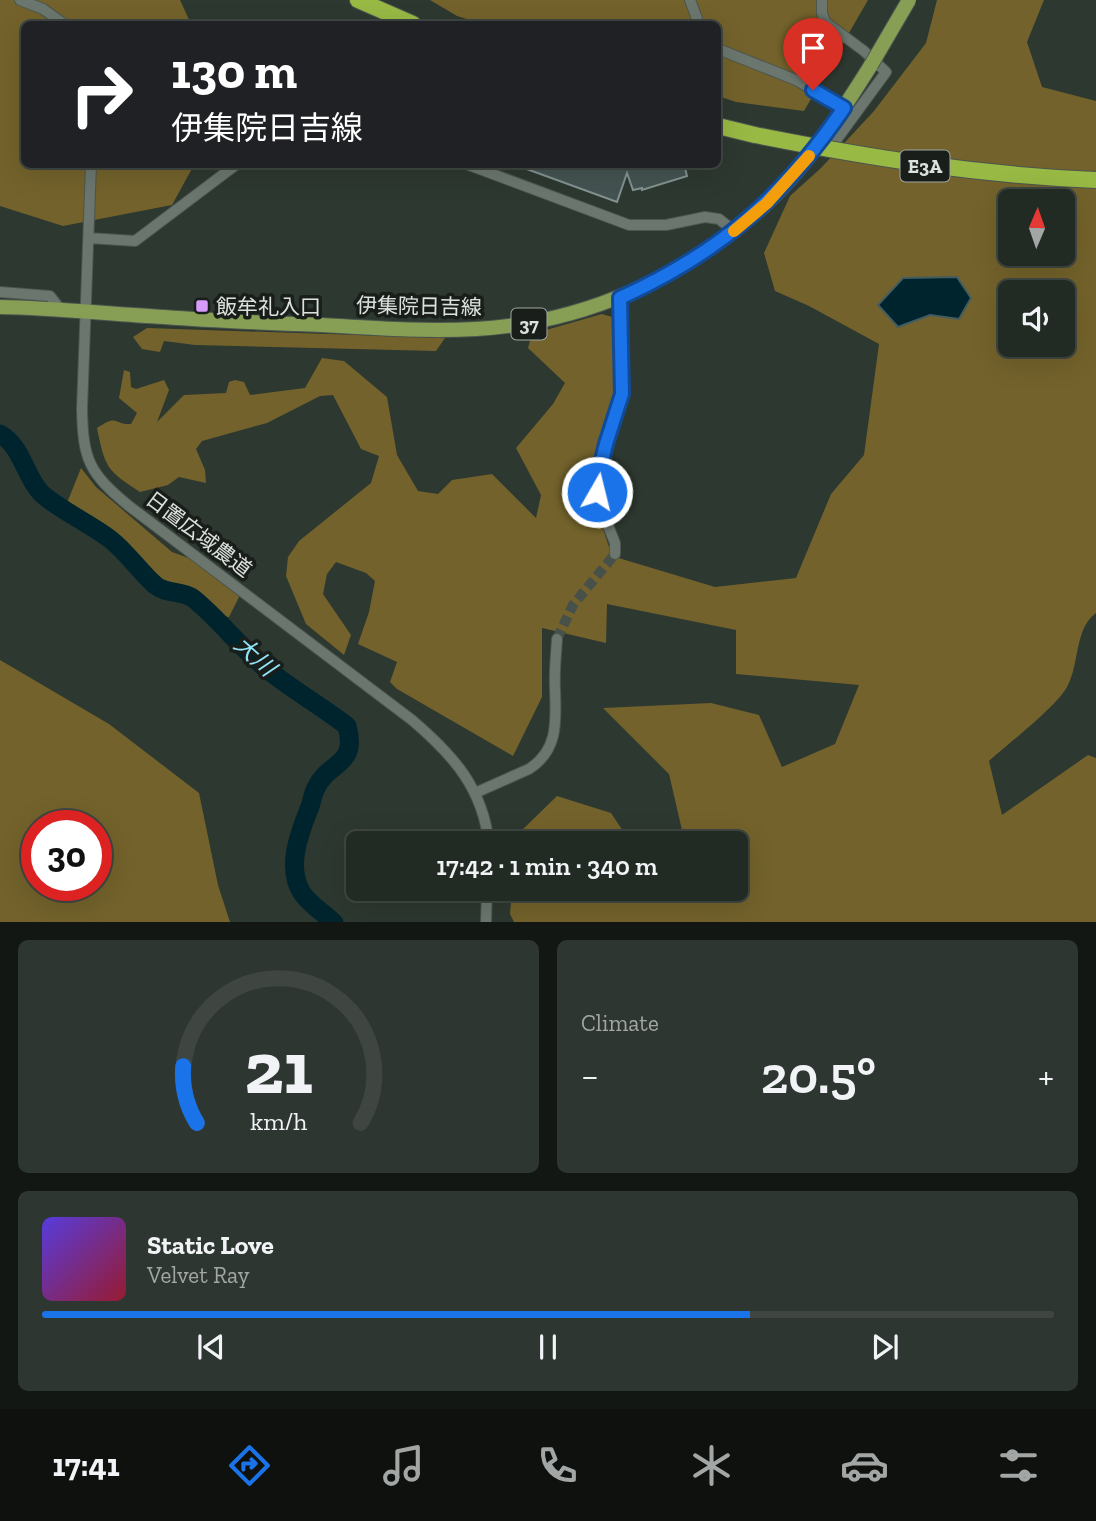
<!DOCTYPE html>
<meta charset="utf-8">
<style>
body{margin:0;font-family:"Zilla Slab","Noto Sans JP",serif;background:#2e3631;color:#f1f3f6;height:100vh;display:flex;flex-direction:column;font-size:26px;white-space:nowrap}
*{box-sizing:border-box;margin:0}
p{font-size:23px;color:#a2a7a6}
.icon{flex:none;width:38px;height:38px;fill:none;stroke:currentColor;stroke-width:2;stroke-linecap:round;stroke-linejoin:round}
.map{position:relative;height:922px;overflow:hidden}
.details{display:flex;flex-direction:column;gap:18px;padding:18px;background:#131714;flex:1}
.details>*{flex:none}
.top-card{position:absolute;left:21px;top:21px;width:700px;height:147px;border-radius:10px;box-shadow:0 7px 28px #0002,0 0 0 2px #3f4641;background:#202124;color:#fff;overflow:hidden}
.needle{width:46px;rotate:2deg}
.fabs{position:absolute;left:998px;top:189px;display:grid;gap:14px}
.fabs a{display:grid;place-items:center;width:77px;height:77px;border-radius:10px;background:#222a24;box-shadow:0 7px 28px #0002,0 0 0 2px #3f4641;font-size:35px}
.speed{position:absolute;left:21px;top:810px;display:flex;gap:14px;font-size:35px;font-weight:700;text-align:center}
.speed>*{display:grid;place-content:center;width:91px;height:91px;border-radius:50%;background:#222a24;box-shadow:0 7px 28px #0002,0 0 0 2px #3f4641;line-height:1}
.speed .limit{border:10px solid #d22;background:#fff;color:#111}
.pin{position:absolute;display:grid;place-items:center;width:60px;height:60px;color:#fff;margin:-72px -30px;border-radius:50% 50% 50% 0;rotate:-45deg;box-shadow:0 0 7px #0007}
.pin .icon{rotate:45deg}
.me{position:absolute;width:77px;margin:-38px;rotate:8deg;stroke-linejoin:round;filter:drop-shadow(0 0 5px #0008)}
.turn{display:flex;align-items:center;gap:24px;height:147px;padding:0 35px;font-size:32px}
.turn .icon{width:91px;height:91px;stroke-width:2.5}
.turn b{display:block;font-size:49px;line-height:60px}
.big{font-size:52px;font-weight:600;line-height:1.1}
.details .card{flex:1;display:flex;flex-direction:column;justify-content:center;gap:10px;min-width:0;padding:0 24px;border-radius:10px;background:#2e3631}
.details .dial{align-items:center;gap:0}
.dial svg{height:182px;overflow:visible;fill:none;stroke:#3f4641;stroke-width:7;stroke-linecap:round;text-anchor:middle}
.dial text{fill:#f1f3f6;stroke:none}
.song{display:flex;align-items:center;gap:21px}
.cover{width:84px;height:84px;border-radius:10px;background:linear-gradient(135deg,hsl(250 70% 55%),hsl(350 70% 35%))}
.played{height:7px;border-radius:4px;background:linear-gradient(90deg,#1a73e8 70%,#3f4641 70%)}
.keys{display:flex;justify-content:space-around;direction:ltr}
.heat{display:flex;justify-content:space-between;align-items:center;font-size:38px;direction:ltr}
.details .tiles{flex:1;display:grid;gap:18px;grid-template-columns:1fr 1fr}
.card:last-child{grid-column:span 2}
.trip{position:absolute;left:346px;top:831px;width:402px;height:70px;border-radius:10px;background:#222a24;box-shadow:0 7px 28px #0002,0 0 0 2px #3f4641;font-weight:600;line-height:70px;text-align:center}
.dock{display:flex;height:112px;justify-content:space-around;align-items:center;background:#0e110e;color:#a2a7a6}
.dock .icon{width:49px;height:49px}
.dock .current{color:#1a73e8}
.dock b{font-size:32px;color:#f1f3f6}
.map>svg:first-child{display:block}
.forest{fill:#73622b;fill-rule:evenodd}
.water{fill:#00242d;stroke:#425d62;stroke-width:2}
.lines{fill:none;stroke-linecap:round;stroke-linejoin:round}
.river{stroke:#00242d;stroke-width:19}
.building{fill:#445351;stroke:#829391;stroke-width:2}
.minor-tunnel{stroke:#47514a;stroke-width:10;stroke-dasharray:10 5;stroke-linecap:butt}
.minor-casing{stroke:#4c554f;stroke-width:12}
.major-casing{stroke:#4c554f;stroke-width:16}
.highway-casing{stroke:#4c554f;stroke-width:18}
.minor{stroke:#6b776e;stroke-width:10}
.major{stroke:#869f55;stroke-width:14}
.highway{stroke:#98b944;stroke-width:16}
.major-bridge-casing{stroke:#4c554f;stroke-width:16;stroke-linecap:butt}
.highway-bridge-casing{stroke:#4c554f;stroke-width:18;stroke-linecap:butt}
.major-bridge{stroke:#869f55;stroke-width:14}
.highway-bridge{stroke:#98b944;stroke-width:16}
.route-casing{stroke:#114b97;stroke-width:18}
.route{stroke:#1a73e8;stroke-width:12}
.slow{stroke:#f59e0b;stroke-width:12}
.poi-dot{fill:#d79bf9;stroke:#191e1a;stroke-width:2.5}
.labels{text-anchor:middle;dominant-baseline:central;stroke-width:7;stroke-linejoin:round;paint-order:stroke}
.shield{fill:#191e1a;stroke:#a1a6a2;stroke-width:2}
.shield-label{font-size:19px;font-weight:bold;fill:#dbe1dd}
.poi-label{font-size:21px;fill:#dbe1dd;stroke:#191e1a;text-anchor:start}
.street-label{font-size:21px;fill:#dbe1dd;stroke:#191e1a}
.water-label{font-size:23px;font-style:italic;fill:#92e3fa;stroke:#191e1a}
</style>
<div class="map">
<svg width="1096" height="923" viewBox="0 0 1096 923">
<rect width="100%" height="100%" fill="#2d3830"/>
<!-- forest -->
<path class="forest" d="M0,0H180L191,24H24V164L194,165L172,205L63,226L0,206Z
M430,0H868L804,111L736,102L718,96V24H483L457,16Z
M937,0H1044L1027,42L1042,87L1096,101V613C1074,629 1080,664 1067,687C1057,706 1008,744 989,761L1002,815L1088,755L1096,758V922H514L510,914L512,889H737V844L685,843L669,774L603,708L711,703L759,715L782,767L835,744L859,685L736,674V630L607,604L606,643L542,628V697L513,756L397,689L390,682L397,662L358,644L369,612L375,581L366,573L336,562L327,574L323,594L351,635L344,655L306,624L286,576L288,557L299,541L371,483L379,456L361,449L333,395L320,396L267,423L202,441L196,449L205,470L206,483L179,477L168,485L140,492C106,470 105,467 97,428C119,413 113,425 131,424L137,413L119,398L124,370L130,372L131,387L136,389L164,380L169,390L157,422L184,395L226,393L229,382L235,380L244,382L250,395L305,388L322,358L344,361L387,397L397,455L418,491L438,494L452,480L492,474L536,518L541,495L516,448L553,404L565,383L528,348L532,334L602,314L612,317L618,397L601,434L592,496L612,556L715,587L796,578L831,494L864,455L879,344L809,306L775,291L764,253L790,196L821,168L874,111L926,43ZM1010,201H1062V254H1010ZM1010,292H1062V345H1010Z
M147,328L445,338L436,351L195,345L164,341L160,352L142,349L133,337Z
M81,468L96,487L172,552L208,565L241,593L229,617L222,616L184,587L155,579L109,531L67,503Z
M0,660L109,724L199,793L218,885L230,922H0ZM96,826V886H37V826Z
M557,796L611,813L631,843H517L518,834Z"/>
<!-- water -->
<path class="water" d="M957,277L971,298L959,319L930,315L898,327L878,305L903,278Z"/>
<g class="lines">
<!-- river -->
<path class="river" d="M0,434C24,447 25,482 47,498C66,513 90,524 110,539C127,552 139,571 155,585C167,595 182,590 194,599C221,621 242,650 268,670C293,690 321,706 347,726C358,767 329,760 316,788C312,795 312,803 309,809C299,834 286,868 302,893C310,905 323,912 334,923"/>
</g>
<!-- building -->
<path class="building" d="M513,164H684L687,176L642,190V188L633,190L627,173L617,202Z"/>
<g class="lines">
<!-- minor-tunnel -->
<path class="minor-tunnel" d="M557,639L573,605L615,554"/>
<defs>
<path id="minor" d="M20,0L43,9L64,24
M690,0L699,24
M822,0V13L825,22L864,51L886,72L837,139L824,136
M718,49L796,80L844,108
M91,164L82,409C83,460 89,473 129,506L412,720C453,755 483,788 489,844
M466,164L629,225H666L705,217L719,219L734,231
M89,238L135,241L237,164
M0,292L50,296L60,309
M615,554V543L599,503L597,481L605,444L622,394L620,298
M475,793L529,769C559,750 556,720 555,689C554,673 556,656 557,639
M486,923L487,889"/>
<path id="major" d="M0,307C55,308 109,314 164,317C216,321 269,323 322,325C373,328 425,332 476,329C584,323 686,277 766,204C809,164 840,114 871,65"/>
<path id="highway" d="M358,0L413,24
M718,126L755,135"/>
</defs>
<!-- minor casing -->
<use href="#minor" class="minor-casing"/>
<!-- major casing -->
<use href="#major" class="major-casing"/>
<!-- highway casing -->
<use href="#highway" class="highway-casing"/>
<!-- minor -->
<use href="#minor" class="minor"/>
<!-- major -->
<use href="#major" class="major"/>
<!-- highway -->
<use href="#highway" class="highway"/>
<defs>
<path id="major-bridge" d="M871,65L909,0"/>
<path id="highway-bridge" d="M755,135C870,158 979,175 1096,180"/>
</defs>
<!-- major-bridge casing -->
<use href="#major-bridge" class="major-bridge-casing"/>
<!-- highway-bridge casing -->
<use href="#highway-bridge" class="highway-bridge-casing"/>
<!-- major-bridge -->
<use href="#major-bridge" class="major-bridge"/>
<!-- highway-bridge -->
<use href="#highway-bridge" class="highway-bridge"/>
</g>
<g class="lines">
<defs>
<path id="route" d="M597,492V481L606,444L622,394L620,298C719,253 782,199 844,108L813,90"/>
</defs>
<!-- route casing -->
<use href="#route" class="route-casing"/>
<!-- route -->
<use href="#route" class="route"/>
<!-- slow -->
<path class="slow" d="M734,231L767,203L809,156"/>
</g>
<!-- markers -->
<rect class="poi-dot" x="195" y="299" width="14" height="14" rx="3.5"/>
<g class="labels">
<!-- shield labels -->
<g class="shield">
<rect x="900.5" y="150.5" width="49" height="31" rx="5"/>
<rect x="511.5" y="308.5" width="35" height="31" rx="5"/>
</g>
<g class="shield-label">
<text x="925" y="166">E3A</text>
<text x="529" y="324">37</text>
</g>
<!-- poi labels -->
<g class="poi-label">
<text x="216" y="306">飯牟礼入口</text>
</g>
<!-- street labels -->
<g class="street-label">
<text transform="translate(419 306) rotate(1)">伊集院日吉線</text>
<text transform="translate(199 534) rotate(37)">日置広域農道</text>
</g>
<!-- water labels -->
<g class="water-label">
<text transform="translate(255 656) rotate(42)">大川</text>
</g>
</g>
</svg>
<div class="fabs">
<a><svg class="needle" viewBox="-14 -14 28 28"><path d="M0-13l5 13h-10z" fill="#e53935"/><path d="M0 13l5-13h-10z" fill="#a2a7a6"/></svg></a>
<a><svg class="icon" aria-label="sound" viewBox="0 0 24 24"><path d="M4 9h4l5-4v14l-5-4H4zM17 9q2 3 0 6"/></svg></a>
</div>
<div class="speed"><div class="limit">30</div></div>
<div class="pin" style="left:813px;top:90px;background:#d93025"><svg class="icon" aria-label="arrive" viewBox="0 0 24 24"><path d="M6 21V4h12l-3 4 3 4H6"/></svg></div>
<svg class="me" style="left:597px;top:492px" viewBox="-20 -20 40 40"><circle r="17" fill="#1a73e8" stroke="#fff" stroke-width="3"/><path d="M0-11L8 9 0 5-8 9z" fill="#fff"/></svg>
<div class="trip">17:42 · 1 min · 340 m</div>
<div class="top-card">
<div class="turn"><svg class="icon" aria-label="right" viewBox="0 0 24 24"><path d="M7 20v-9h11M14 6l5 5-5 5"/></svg><div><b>130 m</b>伊集院日吉線</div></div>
</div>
</div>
<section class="details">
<div class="tiles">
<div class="card dial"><svg viewBox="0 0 100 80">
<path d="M14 69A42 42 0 1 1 86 69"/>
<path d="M14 69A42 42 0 0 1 8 44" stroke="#1a73e8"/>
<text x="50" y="56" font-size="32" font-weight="700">21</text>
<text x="50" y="72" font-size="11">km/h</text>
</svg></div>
<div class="card"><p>Climate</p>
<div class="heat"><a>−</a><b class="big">20.5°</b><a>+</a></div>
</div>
<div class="card">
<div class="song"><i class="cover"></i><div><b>Static Love</b><p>Velvet Ray</p></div></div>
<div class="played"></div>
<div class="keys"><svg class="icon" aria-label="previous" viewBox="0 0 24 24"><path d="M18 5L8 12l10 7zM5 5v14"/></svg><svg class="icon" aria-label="pause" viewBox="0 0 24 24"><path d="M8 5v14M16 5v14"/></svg><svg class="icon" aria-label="next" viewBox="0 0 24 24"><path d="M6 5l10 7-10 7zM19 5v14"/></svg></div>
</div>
</div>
</section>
<nav class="dock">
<b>17:41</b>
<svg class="icon current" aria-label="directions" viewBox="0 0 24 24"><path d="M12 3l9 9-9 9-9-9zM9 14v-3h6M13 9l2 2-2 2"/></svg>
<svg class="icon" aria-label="music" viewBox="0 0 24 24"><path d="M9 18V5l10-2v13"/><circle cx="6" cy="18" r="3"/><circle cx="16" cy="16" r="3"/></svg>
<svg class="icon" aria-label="phone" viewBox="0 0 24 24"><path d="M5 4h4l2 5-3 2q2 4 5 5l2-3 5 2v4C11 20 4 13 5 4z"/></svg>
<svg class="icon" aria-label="climate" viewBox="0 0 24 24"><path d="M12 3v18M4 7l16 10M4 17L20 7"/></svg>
<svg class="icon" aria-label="car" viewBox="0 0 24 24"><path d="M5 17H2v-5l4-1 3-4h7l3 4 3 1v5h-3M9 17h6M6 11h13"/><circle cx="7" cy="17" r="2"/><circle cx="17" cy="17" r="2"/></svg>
<svg class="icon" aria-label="filters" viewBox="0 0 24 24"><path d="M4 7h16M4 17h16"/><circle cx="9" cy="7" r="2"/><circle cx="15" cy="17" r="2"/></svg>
</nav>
